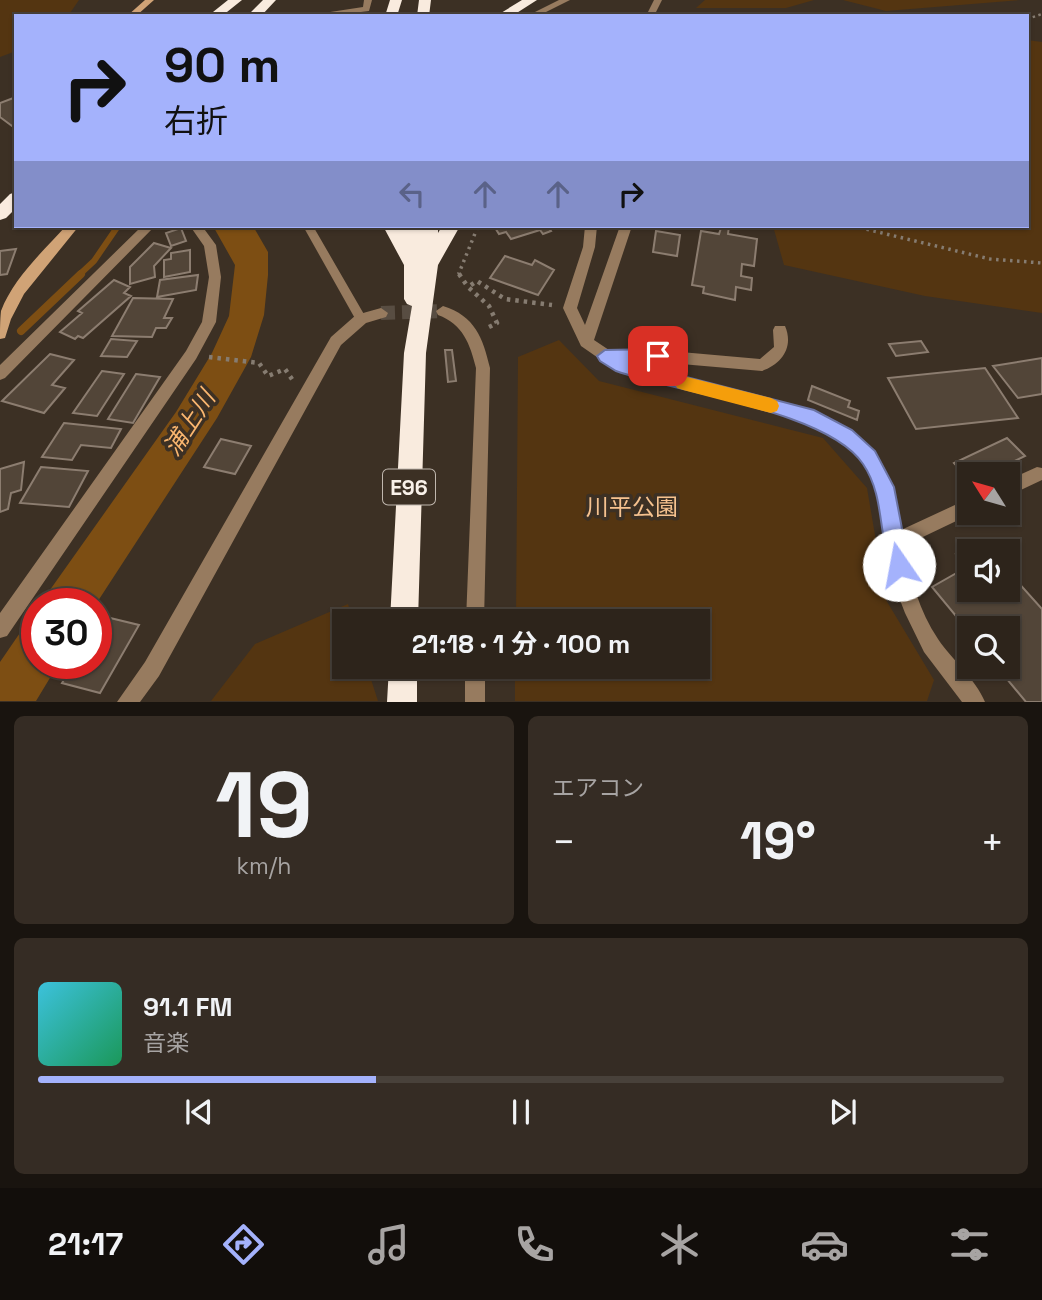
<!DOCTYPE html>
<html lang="ja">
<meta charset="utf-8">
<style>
body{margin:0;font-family:"Space Grotesk","Noto Sans JP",sans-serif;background:#352c24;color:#f1f3f6;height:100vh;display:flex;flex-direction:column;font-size:26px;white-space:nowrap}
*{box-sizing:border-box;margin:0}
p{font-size:23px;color:#a7a4a3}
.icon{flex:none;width:38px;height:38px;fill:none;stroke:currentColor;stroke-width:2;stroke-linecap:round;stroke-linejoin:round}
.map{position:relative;height:702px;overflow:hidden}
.sheet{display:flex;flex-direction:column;gap:14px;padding:14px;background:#19140f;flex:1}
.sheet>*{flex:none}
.banner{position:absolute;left:14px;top:14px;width:1015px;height:214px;border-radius:0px;box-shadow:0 2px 5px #0004,0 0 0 2px #48413a;background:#a4b2fc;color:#111;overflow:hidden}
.needle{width:46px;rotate:307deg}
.buttons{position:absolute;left:957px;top:462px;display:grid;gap:14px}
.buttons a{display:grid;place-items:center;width:63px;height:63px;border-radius:0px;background:#2d241b;box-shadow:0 2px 5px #0004,0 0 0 2px #48413a;font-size:35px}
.speed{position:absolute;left:21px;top:588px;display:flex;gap:14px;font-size:35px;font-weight:700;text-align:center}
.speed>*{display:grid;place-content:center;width:91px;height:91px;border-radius:50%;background:#2d241b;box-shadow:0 2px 5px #0004,0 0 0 2px #48413a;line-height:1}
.speed .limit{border:10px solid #d22;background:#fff;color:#111}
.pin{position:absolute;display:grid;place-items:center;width:60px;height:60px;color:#fff;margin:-30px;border-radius:14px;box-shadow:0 4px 10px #0006}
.me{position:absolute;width:77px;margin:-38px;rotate:348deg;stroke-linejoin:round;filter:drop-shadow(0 0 5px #0008)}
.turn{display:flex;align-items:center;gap:24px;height:147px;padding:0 35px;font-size:32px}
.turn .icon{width:91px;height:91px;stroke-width:2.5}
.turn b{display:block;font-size:49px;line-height:60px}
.lanes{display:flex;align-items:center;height:66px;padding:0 35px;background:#0003;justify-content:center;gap:35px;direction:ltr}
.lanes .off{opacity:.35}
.big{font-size:52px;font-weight:700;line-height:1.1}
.sheet .card{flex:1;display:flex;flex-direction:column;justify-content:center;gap:10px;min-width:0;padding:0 24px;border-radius:10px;background:#352c24}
.sheet .dial{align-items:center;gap:0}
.dial b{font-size:91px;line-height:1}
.song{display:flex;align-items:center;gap:21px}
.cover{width:84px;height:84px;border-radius:10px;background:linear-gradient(135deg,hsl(190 70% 55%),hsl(150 70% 35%))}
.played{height:7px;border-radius:4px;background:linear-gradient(90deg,#a4b2fc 35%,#48413a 35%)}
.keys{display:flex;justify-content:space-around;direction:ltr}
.heat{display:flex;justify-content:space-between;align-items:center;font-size:38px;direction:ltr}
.sheet .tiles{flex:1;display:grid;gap:14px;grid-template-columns:1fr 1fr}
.card:last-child{grid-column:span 2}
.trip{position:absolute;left:332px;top:609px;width:378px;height:70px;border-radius:0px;background:#2d241b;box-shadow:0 2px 5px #0004,0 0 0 2px #48413a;font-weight:700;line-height:70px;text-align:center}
.menu{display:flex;height:112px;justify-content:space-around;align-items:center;background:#120e0b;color:#a7a4a3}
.menu .icon{width:49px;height:49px}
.menu .on{color:#a4b2fc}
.menu b{font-size:32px;color:#f1f3f6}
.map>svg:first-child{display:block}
.green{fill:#543511}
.water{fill:#7d4e13}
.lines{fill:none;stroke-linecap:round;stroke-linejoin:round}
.stream-far1{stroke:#7d4e13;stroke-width:6}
.stream{stroke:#7d4e13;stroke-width:8}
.building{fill:#524538;stroke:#8c7d70;stroke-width:2}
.street-tunnel{stroke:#584d42;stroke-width:14;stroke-dasharray:14 7;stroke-linecap:butt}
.path-far2{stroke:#867c71;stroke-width:2.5;stroke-dasharray:2.5 3.5;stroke-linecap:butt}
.path-far1{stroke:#867c71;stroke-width:3.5;stroke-dasharray:2.5 4.5;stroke-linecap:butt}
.path{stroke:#867c71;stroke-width:4.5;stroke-dasharray:3.5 5;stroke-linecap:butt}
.lane{fill:#977b5f;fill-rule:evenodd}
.street{fill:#977b5f;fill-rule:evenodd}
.secondary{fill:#d0a376;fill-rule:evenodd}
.highway{fill:#f9ebde;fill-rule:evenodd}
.route{fill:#a4b2fc;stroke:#6b74a4;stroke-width:2}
.slow{fill:#f59e0b}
.labels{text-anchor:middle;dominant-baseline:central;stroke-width:7;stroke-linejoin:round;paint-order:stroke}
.shield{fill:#3c3024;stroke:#c0b7ae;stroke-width:2}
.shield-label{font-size:21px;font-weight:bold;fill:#f9f1e9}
.park-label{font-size:23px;fill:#f6c28f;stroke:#3c3024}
.water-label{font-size:24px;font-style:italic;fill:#fab66f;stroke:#3c3024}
</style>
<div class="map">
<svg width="1042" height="702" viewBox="0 0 1042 702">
<rect width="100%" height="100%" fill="#3c3024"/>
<!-- green -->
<path class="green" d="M0,0H79L68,16H16V51L0,57Z
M705,0H814L786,8H696Z
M843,0H1020L886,11Z
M1027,40L1042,42V313L925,296L784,265L773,226H1027Z
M559,340L599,381L823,438L867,488L886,600L934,680L927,701H515V667H698V621H516L518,357Z
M348,604L353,621H345V667H367L378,701H211L255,644Z"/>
<!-- water -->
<path class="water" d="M213,226H253L268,252V275L264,315L251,357L217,418L96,604H40L176,412L212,353L229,316L235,265Z
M37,608V663H59L36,701H0V662Z"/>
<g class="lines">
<!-- stream-far1 -->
<path class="stream-far1" d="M79,275L94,261L118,226"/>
<!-- stream -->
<path class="stream" d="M21,331L81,274"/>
</g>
<!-- building -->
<path class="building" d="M16,97V125L12,126L0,117V103Z
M494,226H552L548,227L551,231L543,234L540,230L511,239L506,232L499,234Z
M710,226H729L728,234L757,239L754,266L742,264L741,276L752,278L751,290L736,287L735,300L703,293L704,287L692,285L701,231L719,234L721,228Z
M181,228L186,241L171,246L166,233Z
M656,231L680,235L677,256L653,252Z
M154,243L171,248L154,266L155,277L130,284V267Z
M16,249L7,274L0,275V251Z
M190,250V272L164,277V260L171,259V253Z
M505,256L532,265L535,260L554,270L538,295L490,278Z
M198,275L196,290L157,297L160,280Z
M114,280L130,287L124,293L131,296L83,338L78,336L75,339L60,332L82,313L78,311Z
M133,298L173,299L164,318H172L166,328H156L152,337L112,336Z
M111,339L137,341L127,357L101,356Z
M921,341L928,352L896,356L889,344Z
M445,350H452L456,381L448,382Z
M50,354L74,360L52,385L65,388L44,413L2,401Z
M1042,358V394L1018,398L993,366Z
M985,368L1018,418L916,429L888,378Z
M102,371L124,374L97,416L73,413Z
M136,374L160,377L133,423L108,419Z
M812,386L850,401L848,407L859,411L857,420L808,400Z
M64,423L121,429L111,448L81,445L72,460L42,457Z
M1007,438L1025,456L988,474H970V480L954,463Z
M221,439L251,446L235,474L204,467Z
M24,462L21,490L11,493L8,509L0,512V469Z
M41,467L88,471L69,507L20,503Z
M980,540L990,551H970V590H1008V571L1042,609V702H1026L997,667H1008V628H970V633L932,587L967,567L956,554Z
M102,616L139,625L100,693L62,683L74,663H96V626Z"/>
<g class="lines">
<!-- street-tunnel -->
<path class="street-tunnel" d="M381,313L443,311"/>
<!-- path-far2 -->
<path class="path-far2" d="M1027,19L1042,14"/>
<!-- path-far1 -->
<path class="path-far1" d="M853,226L990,259L1042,263
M460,275L459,273L478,226"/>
<!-- path -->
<path class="path" d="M459,274L468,287
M489,327L497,323L489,306L468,287L477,281L505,299L552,305
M209,357L259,363L268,376L285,369L294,382"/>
<!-- lane -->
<path class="lane" d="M364,0H372L369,11L328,16H304L363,7Z
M303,226H313L365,316L367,319L365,322H357Z"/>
<!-- street -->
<path class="street" d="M559,0H570L538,16H527Z
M654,0H662L654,16H646Z
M142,226H155L5,378L0,380V365Z
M190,226H202L216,245L221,277L216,322L196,359L7,636L0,638V613L186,351L202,322L209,277L204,246Z
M585,226H597L595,247L577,308L585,325L620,226H632L594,340L609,350H658L760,359L774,347L773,330L775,326H785C794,347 782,364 762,371L658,362H625L813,410L851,430L875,452L890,482L901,530L970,498V513H973L904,546C911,579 919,611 938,639C952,660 975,678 985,702H962L924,652L905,613L895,587L876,488L863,462L841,440L809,423L617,371L581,346L563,308L583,247Z
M443,306C475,316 483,338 490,368L484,621H466L476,368C470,344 463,324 438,315L436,311Z
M381,308L388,313L386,317L366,323L341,345L159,676L140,702H117L145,662L331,337L356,315Z
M1037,467L1042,468V480L1008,496V480Z
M465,667H485V702H465Z"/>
<!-- secondary -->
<path class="secondary" d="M145,0H154L136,16H127Z
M66,226H79L24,294L11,319L5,338L0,339C0,331 0,320 1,311C13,279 43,251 66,226Z"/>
<!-- highway -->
<path class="highway" d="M228,0H242L222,16H208Z
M263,0H276L261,16H247Z
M390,0H402L397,16H385Z
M419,0H431L429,16H417Z
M522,0H537L512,16H496Z
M16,192V208L6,218L0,220V204L10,194Z
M383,226H401L403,230V226H438V233L442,226H460L438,265L426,353L418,621H390L404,353L412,306L407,304L404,299V265Z
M389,667H417V702H387Z"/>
</g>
<!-- route -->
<path class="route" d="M658,349L663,351L666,356L663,360L632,363L814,410L852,430L875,451L894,487L909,565L906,572L899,575L892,572C878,537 885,496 863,464C828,411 679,393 616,371L600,361L597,356L605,350Z"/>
<!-- slow -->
<path class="slow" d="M683,376L771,398L777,401L779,406L777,411L771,413L683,390L677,388L675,383L677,378Z"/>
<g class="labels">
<!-- shield labels -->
<rect class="shield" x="383" y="469.5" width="52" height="35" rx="5"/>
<g class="shield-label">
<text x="409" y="487">E96</text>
</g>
<!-- park labels -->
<g class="park-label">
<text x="632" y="507">川平公園</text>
</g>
<!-- water labels -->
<g class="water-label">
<text transform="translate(189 423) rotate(-57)">浦上川</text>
</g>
</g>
</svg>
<div class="buttons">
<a><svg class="needle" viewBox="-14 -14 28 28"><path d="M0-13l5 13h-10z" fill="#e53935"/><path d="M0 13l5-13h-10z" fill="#a7a4a3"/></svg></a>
<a><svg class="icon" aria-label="sound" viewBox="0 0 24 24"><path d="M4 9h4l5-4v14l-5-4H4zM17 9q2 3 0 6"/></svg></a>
<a><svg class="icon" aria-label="search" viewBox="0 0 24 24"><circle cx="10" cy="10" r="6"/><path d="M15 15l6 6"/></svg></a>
</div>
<div class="speed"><div class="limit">30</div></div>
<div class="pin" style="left:658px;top:356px;background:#d93025"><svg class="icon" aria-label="arrive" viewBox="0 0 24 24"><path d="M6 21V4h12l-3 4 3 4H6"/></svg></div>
<svg class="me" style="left:899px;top:565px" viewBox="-20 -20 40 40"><circle r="19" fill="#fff"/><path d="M0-13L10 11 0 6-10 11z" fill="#a4b2fc"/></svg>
<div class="trip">21:18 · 1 分 · 100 m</div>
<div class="banner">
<div class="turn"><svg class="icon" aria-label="right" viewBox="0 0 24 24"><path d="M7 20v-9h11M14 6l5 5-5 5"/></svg><div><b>90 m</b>右折</div></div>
<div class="lanes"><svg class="icon off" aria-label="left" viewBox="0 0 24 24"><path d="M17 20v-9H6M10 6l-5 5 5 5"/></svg><svg class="icon off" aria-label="ahead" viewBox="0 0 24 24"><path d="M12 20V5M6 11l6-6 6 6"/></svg><svg class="icon off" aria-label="ahead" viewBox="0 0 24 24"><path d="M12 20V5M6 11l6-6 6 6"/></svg><svg class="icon" aria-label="right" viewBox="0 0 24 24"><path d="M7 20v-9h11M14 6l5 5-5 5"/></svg></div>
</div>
</div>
<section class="sheet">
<div class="tiles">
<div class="card dial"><b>19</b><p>km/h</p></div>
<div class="card"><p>エアコン</p>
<div class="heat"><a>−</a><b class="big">19°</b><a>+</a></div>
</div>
<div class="card">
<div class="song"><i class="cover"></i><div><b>91.1 FM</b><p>音楽</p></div></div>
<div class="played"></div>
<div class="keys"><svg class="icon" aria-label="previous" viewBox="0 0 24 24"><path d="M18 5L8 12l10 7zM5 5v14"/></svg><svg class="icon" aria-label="pause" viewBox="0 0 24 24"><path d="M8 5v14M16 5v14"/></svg><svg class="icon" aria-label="next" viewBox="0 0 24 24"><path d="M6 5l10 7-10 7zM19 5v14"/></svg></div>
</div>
</div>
</section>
<nav class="menu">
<b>21:17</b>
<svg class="icon on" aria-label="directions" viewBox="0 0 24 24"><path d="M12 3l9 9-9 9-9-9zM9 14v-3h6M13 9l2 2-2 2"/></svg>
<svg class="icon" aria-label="music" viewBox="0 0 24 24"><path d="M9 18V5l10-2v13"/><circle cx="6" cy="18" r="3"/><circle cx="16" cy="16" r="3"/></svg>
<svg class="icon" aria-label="phone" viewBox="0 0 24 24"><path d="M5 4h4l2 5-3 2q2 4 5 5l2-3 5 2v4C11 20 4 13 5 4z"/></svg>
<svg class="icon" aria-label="climate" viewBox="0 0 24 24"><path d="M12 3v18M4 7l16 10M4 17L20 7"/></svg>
<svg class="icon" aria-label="car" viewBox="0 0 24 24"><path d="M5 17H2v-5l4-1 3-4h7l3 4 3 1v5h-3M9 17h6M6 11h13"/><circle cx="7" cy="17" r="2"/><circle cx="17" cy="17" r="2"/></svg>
<svg class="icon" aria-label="filters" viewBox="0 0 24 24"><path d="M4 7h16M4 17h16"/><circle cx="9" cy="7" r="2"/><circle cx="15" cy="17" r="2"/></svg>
</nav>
